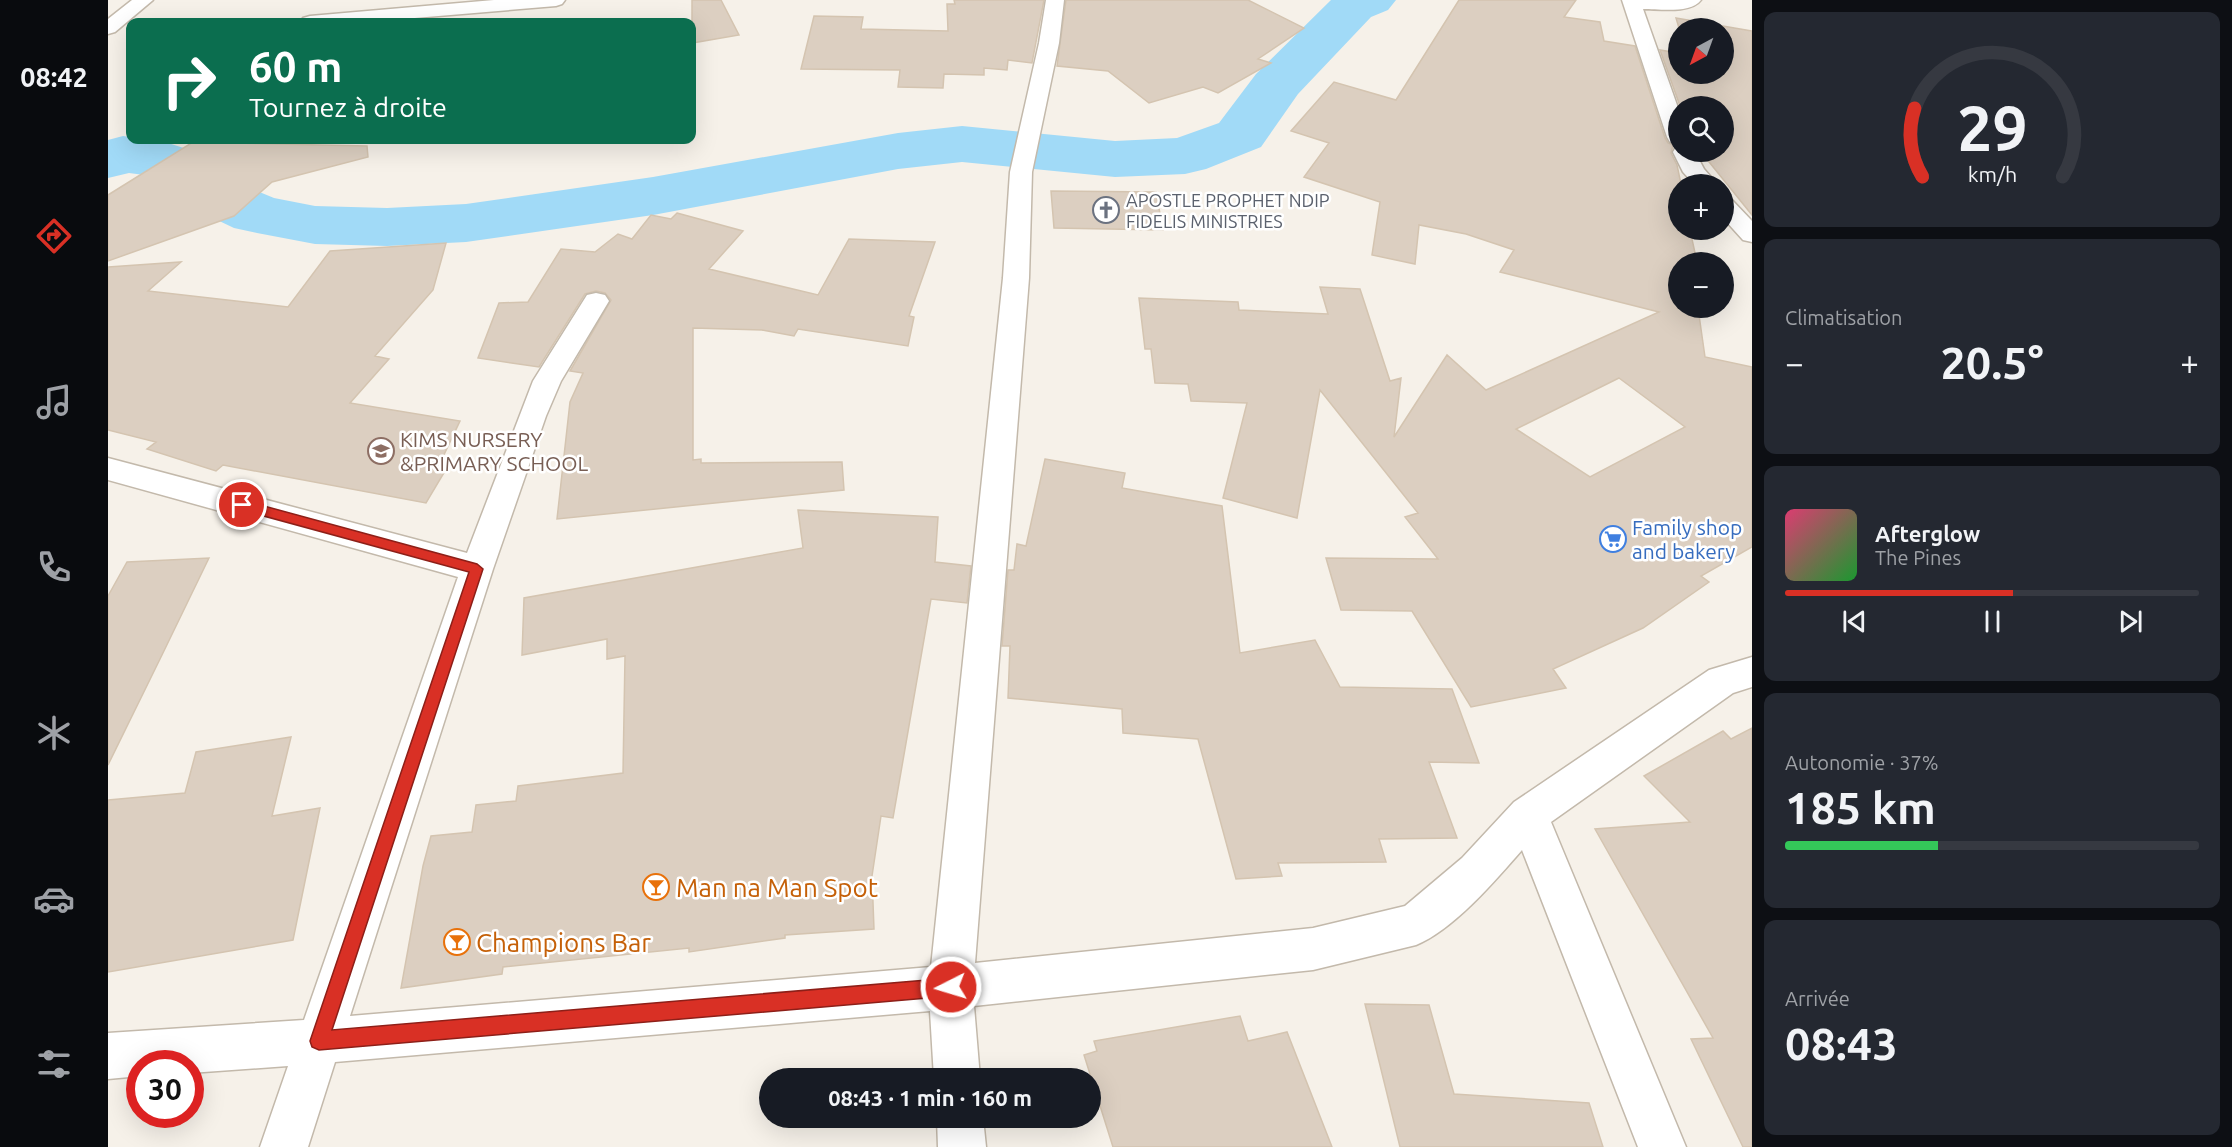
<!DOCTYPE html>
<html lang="fr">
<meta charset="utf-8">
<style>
body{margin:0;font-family:Ubuntu,sans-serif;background:#242831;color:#f1f3f6;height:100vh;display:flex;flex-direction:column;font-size:22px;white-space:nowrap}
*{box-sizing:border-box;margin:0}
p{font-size:20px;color:#9ea1a6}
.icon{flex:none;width:33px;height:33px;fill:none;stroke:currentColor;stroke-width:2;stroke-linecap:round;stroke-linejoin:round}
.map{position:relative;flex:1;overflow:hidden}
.side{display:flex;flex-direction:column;gap:12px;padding:12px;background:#0d0f14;width:480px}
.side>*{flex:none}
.hud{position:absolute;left:18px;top:18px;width:570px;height:126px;border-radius:12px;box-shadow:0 6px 24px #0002;background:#0b6e4f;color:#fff;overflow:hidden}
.needle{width:39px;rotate:221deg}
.fabs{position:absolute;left:1560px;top:18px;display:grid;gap:12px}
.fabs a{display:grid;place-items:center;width:66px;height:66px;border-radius:50%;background:#171b24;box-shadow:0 6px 24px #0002;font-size:30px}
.speed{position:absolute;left:18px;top:1050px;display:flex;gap:12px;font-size:30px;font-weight:700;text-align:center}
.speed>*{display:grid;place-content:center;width:78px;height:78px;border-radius:50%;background:#171b24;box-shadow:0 6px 24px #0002;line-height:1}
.speed .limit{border:9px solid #d22;background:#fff;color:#111}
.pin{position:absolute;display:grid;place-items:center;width:51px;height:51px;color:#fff;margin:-26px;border:3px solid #fff;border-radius:50%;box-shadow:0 2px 6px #0007}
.me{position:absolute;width:66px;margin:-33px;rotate:265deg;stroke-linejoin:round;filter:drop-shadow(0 0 4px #0008)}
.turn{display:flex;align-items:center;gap:21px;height:126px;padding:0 24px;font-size:27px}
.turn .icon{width:78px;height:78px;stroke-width:2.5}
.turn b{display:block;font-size:42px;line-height:51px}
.big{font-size:45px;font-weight:700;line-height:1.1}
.side .tile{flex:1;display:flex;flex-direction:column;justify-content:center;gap:9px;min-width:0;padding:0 21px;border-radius:12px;background:#242831}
.side .dial{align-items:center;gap:0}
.dial svg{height:156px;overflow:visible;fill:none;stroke:#363941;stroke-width:7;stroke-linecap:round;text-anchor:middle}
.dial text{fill:#f1f3f6;stroke:none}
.song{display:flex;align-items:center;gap:18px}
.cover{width:72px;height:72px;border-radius:9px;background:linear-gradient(135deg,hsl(340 70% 55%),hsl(130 70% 35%))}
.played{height:6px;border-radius:3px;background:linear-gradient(90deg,#d93025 55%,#363941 55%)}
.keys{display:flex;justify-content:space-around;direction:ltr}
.heat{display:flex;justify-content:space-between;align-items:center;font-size:33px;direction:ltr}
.charge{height:9px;border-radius:4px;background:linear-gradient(90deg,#34c759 37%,#363941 0)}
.trip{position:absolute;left:651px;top:1068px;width:342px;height:60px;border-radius:30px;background:#171b24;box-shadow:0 6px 24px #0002;font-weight:700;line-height:60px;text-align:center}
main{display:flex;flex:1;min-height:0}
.menu{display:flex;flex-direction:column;width:108px;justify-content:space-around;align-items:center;background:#090b0e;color:#9ea1a6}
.menu .icon{width:42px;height:42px}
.menu .active{color:#d93025}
.menu b{font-size:27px;color:#f1f3f6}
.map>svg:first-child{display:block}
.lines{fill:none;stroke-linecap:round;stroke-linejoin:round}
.river{fill:#a1daf7;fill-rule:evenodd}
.building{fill:#dccfc1;stroke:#d4c4b0;stroke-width:1.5;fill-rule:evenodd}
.street-casing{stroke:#c3b9ab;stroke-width:3}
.street{fill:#fff;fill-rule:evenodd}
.route{fill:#d93025;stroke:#8d1f18;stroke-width:1.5}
.labels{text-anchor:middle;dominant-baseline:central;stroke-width:5;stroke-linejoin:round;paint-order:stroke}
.far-worship-label{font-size:18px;fill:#5b616d;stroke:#fff;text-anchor:start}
.education-label{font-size:21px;fill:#785e54;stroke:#fff;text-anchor:start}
.shop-label{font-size:21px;fill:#366cbe;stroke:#fff;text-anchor:start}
.near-food-label{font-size:26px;fill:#c56008;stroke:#fff;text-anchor:start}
</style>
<main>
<nav class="menu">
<b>08:42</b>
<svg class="icon active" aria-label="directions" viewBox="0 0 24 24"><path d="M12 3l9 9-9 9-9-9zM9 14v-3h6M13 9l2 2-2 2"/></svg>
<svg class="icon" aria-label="music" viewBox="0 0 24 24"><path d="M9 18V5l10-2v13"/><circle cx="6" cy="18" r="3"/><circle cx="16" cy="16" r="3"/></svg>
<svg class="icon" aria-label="phone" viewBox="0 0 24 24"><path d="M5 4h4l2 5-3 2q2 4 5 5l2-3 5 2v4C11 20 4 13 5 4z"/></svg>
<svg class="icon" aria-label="climate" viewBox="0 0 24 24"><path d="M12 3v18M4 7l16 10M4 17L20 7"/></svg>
<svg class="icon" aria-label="car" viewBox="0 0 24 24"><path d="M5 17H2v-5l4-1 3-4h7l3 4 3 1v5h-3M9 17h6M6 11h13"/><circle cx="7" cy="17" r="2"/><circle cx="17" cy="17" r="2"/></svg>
<svg class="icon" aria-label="filters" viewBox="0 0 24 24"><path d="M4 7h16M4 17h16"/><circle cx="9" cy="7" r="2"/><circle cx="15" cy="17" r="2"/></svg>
</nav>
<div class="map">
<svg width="1644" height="1147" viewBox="0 0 1644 1147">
<rect width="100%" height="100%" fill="#f6f1e9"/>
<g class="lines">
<!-- river -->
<path class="river" d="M1223,0H1288L1280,10L1263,17L1190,94L1153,147L1098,169L1077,174L1007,177L854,162L790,169L545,215L358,242L279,246L207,244L149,233L126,228L86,209L63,184L44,176L21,173L0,178V140L15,136L22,137V140L57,142L107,158L130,183L166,198L207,206L279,208L358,204L545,177L790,133L854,126L1007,141L1069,138L1111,123L1148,74Z"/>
</g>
<!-- building -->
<path class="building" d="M584,0H613L631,35L584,43Z
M846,0H936L924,63L900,60L899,70L876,68V75L836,74L835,88L790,87L792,70L693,69L706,16L755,17L753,29L840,31L839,4H847Z
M958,0H1140L1196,28L1150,59L1163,63L1110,93L1095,87L1041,103L1000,71L949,66Z
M1351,0H1468L1456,17L1492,22L1496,41L1527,46L1557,138L1560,143L1565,145L1563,153L1569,165L1573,184H1570V230H1582L1589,262H1570V308H1590L1597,357L1644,367V547L1593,576L1601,582L1535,628L1445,669L1458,688L1363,707L1304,611L1233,610L1218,558L1330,559L1297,517L1310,513L1212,390L1189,518L1115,498L1139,403L1083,401L1080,384L1047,383L1043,349H1037L1031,298L1130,302L1131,310L1220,314L1212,287L1252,289L1282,381L1293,378L1286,437L1339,355L1378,390L1551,312L1392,272L1406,250L1358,234L1311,225L1307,264L1264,255L1272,202L1196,177L1221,143L1183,131L1226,82L1288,100ZM1511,378L1577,427L1482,477L1408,429Z
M1568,18L1644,31V215L1593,152H1616V106H1572L1552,50L1570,53V74H1616V28H1571Z
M85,142L259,146L260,157L164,182L126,216L0,261V195Z
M943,191L1048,192L1055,230L946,228Z
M569,213L635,231L601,269L710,295L741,239L827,242L801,316L806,317L800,346L690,329L686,336L654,330L585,328V460L593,459V463L734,462L736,490L449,519L462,402L475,373L462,371L503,300L497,293L488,291L477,294L431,367L370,358L391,303L420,302L453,249L487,252L510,234L524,239L543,215L563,219Z
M338,243L325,290L267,356L281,359L242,403L352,421L333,461H343L318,503L115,465L108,471L39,449L48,442L0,430V267L73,262L40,291L180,307L222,251Z
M937,459L1017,473L1014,488L1114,506L1132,653L1207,640L1232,687L1344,689L1371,763L1321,762L1349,838L1271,839L1278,862L1170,863L1174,876L1128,879L1090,739L1015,733L1014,709L900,698L902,646H894L900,570H906L909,544L918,546Z
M690,510L830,517L827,562L863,566L859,603L823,599L785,818L773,816L764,876L766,929L677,935V938L581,952V948L395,967L394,974L293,988L315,866L323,836L364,832L368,805L408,801L410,786L515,773L517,656L499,659V639L414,655L416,598L695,548Z
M101,558L53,657L0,765V596L19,562Z
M1644,728V1147H1635L1583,1039L1605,1038L1487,829L1582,822L1536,776L1615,731L1623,739Z
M183,737L164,816L212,808L185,940L0,972V800L77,793L88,752Z
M1257,1004L1321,1005L1346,1094L1481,1103L1495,1147H1292Z
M1132,1016L1140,1041L1179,1032L1224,1147H1005L976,1055L989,1051L986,1041Z"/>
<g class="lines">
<defs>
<path id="street" d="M24,0H45L7,32L0,34V19Z
M386,0H457L454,4L448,6L259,22H193L195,18L202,16Z
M938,0H956L951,43L924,172L921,278L867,963L1205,928L1297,906L1354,858L1406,802L1601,670L1644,657V687L1625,693L1443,822L1578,1147H1530L1414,850C1387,881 1345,930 1308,945L1205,970L866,1006L872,1078H826L822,1011L227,1062L200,1147H152L180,1066L82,1073V1064H32V1076L0,1079V1033L196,1020L350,577L0,480V458L359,553L425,381L479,295L488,293L497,295L501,301L453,381L438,416L385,569L242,1016L823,967L895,278L902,172L931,43Z
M1514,0H1593C1583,14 1551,9 1535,9L1570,108V143L1562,142L1559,137Z
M1568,147H1570V152H1587L1596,169L1609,184H1586L1575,172L1565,152Z
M1616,198L1624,200L1644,221V242L1635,240L1616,219Z
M829,1118H875L878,1147H830Z"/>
</defs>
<!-- street casing -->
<use href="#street" class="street-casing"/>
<!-- street -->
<use href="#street" class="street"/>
</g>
<!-- route -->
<path class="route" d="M134,500L369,564L375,569L224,1030L843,978L849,981L852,987L849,994L843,996L211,1050L204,1047L202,1041L361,572L130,509L128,505L130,502Z"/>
<!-- icons -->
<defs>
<symbol id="church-ring" viewBox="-11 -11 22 22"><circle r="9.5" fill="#fff" stroke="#6b7280" stroke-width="1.5"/><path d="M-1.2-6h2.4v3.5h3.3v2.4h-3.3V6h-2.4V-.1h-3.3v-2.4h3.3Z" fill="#6b7280"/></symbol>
<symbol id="school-ring" viewBox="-11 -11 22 22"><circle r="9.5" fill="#fff" stroke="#8d6e63" stroke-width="1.5"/><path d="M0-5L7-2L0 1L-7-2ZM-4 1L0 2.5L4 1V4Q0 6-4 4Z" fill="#8d6e63"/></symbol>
<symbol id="supermarket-ring" viewBox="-11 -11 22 22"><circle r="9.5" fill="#fff" stroke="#3f7fe0" stroke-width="1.5"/><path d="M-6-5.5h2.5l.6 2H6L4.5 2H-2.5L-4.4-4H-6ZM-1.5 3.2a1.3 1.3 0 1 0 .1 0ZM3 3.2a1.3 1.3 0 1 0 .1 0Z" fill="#3f7fe0"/></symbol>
<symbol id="bar-ring" viewBox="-11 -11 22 22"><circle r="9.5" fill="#fff" stroke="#e8710a" stroke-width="1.5"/><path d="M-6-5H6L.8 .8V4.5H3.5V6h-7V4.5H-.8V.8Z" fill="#e8710a"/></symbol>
</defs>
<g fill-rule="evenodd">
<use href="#church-ring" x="983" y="195" width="30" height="30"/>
<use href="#school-ring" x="258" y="436" width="30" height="30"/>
<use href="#supermarket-ring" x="1490" y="524" width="30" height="30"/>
<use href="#bar-ring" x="533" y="872" width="30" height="30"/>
<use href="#bar-ring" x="334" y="927" width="30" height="30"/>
</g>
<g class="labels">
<!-- far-worship labels -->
<g class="far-worship-label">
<text x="1018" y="200">APOSTLE PROPHET NDIP<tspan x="1018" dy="21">FIDELIS MINISTRIES</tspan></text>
</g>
<!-- education labels -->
<g class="education-label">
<text x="292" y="439">KIMS NURSERY<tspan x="292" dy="24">&amp;PRIMARY SCHOOL</tspan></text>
</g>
<!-- shop labels -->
<g class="shop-label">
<text x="1524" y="527">Family shop<tspan x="1524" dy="24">and bakery</tspan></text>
</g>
<!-- near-food labels -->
<g class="near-food-label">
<text x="568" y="887">Man na Man Spot</text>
<text x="368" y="942">Champions Bar</text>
</g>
</g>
</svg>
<div class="fabs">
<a><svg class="needle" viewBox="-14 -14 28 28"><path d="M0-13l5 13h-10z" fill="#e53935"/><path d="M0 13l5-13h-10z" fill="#9ea1a6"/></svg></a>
<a><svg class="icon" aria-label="search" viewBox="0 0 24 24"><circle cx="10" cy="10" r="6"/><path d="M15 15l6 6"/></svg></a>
<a>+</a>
<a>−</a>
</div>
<div class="speed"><div class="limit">30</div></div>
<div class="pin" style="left:134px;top:505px;background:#d93025"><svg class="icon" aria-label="arrive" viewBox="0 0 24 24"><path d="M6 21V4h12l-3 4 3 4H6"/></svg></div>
<svg class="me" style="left:843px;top:987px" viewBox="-20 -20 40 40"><circle r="17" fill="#d93025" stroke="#fff" stroke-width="3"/><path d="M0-11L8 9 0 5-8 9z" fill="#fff"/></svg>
<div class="trip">08:43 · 1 min · 160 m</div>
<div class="hud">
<div class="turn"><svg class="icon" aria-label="right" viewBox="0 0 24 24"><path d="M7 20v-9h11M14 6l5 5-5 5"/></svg><div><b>60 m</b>Tournez à droite</div></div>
</div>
</div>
<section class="side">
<div class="tile dial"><svg viewBox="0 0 100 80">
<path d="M14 69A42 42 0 1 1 86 69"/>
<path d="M14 69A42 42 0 0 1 10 34" stroke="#d93025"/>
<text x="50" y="56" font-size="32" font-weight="700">29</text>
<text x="50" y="72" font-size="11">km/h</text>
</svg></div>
<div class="tile"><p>Climatisation</p>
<div class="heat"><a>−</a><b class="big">20.5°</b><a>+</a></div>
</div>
<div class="tile">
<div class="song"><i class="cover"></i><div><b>Afterglow</b><p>The Pines</p></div></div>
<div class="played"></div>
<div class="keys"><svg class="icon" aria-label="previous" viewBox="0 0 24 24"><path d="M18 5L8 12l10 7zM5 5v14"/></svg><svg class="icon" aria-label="pause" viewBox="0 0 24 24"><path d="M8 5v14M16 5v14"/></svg><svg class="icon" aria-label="next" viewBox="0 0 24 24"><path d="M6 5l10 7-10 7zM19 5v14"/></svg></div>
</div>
<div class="tile"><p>Autonomie · 37%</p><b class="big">185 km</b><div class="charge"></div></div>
<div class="tile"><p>Arrivée</p><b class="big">08:43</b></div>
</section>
</main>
